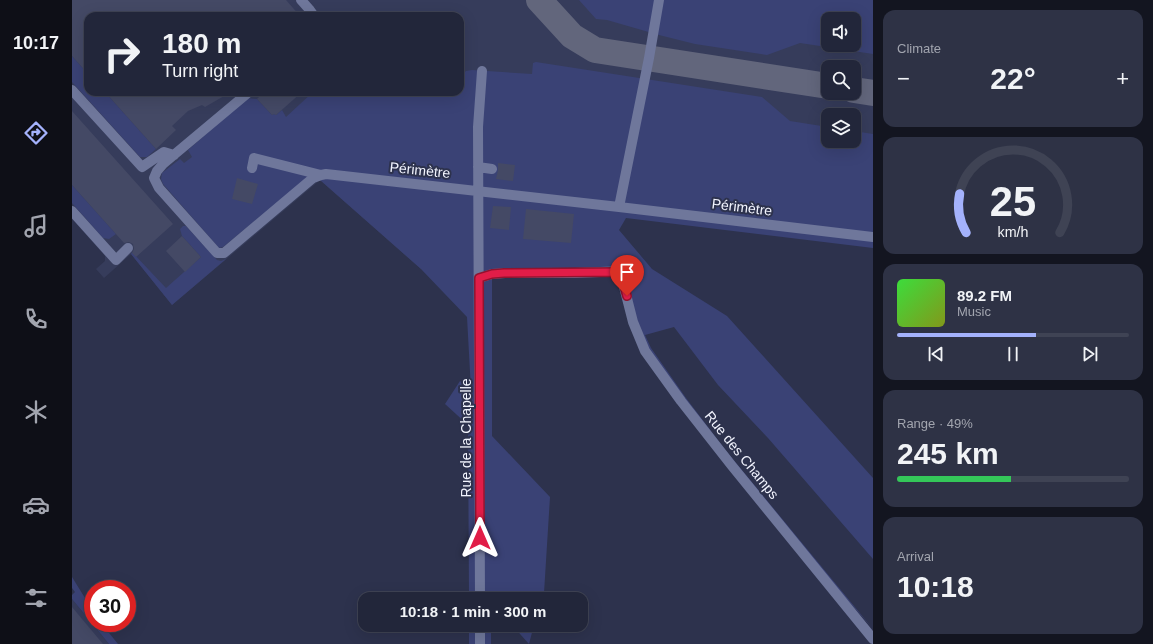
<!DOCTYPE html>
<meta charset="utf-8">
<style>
body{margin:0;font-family:Arial,sans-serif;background:#2e3245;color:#f1f3f6;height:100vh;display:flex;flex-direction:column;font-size:15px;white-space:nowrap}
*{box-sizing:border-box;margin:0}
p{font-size:13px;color:#a2a5af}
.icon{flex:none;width:22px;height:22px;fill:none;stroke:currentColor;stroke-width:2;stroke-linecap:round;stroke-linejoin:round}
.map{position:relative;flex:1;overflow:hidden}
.drawer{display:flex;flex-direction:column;gap:10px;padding:10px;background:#131520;width:280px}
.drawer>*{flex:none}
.top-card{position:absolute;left:12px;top:12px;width:380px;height:84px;border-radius:12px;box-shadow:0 4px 16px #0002,0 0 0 1px #3f4354;background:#22263a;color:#f1f3f6;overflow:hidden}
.tools{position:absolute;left:749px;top:12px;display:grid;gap:8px}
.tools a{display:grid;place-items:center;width:40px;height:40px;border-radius:8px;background:#22263a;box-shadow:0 4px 16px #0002,0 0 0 1px #3f4354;font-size:20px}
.speed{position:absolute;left:12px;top:580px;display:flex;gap:8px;font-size:20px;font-weight:700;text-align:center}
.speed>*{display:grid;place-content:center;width:52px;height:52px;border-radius:50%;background:#22263a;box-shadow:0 4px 16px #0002,0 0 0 1px #3f4354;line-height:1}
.speed .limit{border:6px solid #d22;background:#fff;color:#111}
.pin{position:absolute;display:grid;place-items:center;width:34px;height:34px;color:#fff;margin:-41px -17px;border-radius:50% 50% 50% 0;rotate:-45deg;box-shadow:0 0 4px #0007}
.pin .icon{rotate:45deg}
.me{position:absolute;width:44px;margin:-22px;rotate:0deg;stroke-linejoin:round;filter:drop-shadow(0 0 3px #0008)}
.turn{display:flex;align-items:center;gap:14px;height:84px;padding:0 12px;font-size:18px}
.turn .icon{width:52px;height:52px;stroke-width:2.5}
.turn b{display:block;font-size:28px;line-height:34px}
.big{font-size:30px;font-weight:600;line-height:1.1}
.drawer .widget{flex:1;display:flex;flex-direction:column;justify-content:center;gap:6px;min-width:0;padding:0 14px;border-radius:12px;background:#2e3245}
.drawer .dial{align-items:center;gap:0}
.dial svg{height:104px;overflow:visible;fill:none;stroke:#3f4354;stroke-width:7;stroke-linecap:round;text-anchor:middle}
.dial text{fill:#f1f3f6;stroke:none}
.song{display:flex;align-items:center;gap:12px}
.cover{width:48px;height:48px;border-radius:6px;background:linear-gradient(135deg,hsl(120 70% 55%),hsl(70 70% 35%))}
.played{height:4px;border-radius:2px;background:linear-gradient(90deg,#a4b2fc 60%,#3f4354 60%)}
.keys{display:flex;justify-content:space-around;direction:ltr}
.heat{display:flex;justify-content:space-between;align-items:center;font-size:22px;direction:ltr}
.charge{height:6px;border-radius:3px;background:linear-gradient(90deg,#34c759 49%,#3f4354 0)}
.trip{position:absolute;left:286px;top:592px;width:230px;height:40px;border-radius:12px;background:#22263a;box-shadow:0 4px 16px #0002,0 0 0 1px #3f4354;font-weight:600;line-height:40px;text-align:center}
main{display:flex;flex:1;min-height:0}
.menu{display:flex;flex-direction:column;width:72px;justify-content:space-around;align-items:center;background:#0e0f17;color:#a2a5af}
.menu .icon{width:28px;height:28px}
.menu .selected{color:#a4b2fc}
.menu b{font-size:18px;color:#f1f3f6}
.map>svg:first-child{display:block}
.built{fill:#363c5b;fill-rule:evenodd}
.green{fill:#3a4275;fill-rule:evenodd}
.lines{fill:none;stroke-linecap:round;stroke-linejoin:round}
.taxiway{stroke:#62667c;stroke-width:26}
.building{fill:#444965}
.minor{stroke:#6f779b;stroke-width:10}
.route-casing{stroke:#92132f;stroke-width:10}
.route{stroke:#e11d48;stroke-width:7}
.labels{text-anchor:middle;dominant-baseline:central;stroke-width:4;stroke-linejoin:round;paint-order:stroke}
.street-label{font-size:14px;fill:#f2f4fe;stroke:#2d324d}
</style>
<main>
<nav class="menu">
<b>10:17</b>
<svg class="icon selected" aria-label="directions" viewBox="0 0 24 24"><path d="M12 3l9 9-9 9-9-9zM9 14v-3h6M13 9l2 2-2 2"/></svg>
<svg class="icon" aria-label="music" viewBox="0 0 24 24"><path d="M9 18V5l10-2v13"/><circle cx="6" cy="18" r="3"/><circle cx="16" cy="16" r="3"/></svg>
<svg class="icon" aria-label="phone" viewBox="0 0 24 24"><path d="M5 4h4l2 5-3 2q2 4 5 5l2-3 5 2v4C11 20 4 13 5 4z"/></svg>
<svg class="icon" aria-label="climate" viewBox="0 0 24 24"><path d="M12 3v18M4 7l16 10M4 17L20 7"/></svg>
<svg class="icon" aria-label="car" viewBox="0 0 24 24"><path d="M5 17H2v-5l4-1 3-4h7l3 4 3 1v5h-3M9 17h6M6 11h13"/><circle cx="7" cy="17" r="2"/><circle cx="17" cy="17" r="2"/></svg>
<svg class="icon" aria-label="filters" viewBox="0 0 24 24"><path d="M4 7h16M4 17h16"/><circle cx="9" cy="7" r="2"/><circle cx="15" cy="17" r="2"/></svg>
</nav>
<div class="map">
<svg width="801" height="644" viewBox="0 0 801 644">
<rect width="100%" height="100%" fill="#2d324d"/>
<!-- built -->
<path class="built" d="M0,0H801V244L546,213L349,269L248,180L100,305L59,254L32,278L24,269L33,261V256L0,219ZM16,16H388V92H16ZM756,19H782V45H756ZM756,67H782V93H756ZM756,115H782V141H756Z
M0,599L37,644H0Z"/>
<!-- green -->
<path class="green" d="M507,0H801V54L728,43L695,55L623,44L587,35L535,20L524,19ZM756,19H782V45H756Z
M0,56L16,74V92H33L84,149L75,157H68L0,82Z
M464,62L690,97L718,121L756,127V141H782V131L801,134V248L554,218L547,230L580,269L655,316L801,478V559L696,438L646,385L602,327L573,335L579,348L614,398L655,452L801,629L764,587L679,485L576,350L567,329L554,282L538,267L420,269V436L478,497L472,593L470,599H397L396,425L373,404L388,381L399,390L395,317L349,269L248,180L245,170L151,247L147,248L91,184L89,179L90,173L108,159L112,163L120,157L116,150L175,98L185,99L200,115L202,114L204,115L210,110L214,117L241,92H388V77L394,71L400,70L460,74L461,63Z
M0,185L44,234L37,239L31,238L0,203Z
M111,226H114L145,260L149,261L154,259L100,305L59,254L60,252L94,288L129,257L110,236L108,229Z
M0,577L21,611V623H29L46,644H37L0,599V595L3,592L0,588Z
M397,625H419V644H397Z
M440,625H462L457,644Z"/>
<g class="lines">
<!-- taxiway -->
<path class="taxiway" d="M467,0L500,36L523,50L756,86
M782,90L801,93"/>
</g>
<!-- building -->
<path class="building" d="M0,0H214L228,16H16V74L0,56Z
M33,92H159L133,107L130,105L116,111L100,126L104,130L84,149Z
M190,92H230L204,115L202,114L200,115L185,99L187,97L185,96Z
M0,111L101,224L64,257L60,253L62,249L61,244L57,242L52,243L0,185Z
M426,163L443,165L441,181L424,179L426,170Z
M165,178L186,184L180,204L160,199Z
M421,206L439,207L437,230L418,228Z
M454,209L502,214L499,243L451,239Z
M110,236L129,257L113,272L94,251Z
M0,607L31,644H0Z"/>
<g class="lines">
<!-- minor -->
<path class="minor" d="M229,0L237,9L242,16
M0,90L70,167L92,152L102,155
M177,92L91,164L85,171L82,178L87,188L145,253H152L241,178L249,175L254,174L547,207L801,237
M406,167L420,169
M180,168L182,158L249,175
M547,207L577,58L587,0
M0,211L44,260L56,248
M548,271L561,322L573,351L609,401L660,466L801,639
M407,278L420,274L433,273H503L553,271
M408,599L406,127L410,71
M408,625V644"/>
</g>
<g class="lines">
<defs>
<path id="route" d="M408,538L407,278L420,274L432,273L548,272L555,296"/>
</defs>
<!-- route casing -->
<use href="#route" class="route-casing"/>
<!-- route -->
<use href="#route" class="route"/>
</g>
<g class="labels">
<!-- street labels -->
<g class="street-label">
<text transform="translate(348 170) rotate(6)">Périmètre</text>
<text transform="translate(670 207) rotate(7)">Périmètre</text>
<text transform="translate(394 438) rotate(-90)">Rue de la Chapelle</text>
<text transform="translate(670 455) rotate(51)">Rue des Champs</text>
</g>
</g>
</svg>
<div class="tools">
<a><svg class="icon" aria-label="sound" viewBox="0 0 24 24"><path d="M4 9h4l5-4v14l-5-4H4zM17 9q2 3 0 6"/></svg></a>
<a><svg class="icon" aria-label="search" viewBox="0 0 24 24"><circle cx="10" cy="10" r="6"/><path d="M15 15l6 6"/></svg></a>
<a><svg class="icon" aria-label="layers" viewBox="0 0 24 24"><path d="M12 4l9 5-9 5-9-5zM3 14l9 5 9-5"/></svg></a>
</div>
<div class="speed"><div class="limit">30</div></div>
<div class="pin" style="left:555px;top:296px;background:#d93025"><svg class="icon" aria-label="arrive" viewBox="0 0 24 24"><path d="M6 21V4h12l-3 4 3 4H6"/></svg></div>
<svg class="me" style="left:408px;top:538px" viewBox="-20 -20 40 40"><path d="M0-17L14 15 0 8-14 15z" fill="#e11d48" stroke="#fff" stroke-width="4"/></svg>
<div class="trip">10:18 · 1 min · 300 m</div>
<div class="top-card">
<div class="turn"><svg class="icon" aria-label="right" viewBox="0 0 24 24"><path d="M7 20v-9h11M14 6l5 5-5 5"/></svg><div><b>180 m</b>Turn right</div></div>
</div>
</div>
<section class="drawer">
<div class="widget"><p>Climate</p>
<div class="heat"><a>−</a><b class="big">22°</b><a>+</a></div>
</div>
<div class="widget dial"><svg viewBox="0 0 100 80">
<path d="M14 69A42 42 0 1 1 86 69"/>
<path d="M14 69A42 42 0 0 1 9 39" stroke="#a4b2fc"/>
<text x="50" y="56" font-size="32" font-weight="700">25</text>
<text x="50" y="72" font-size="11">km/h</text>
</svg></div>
<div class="widget">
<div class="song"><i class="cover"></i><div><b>89.2 FM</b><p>Music</p></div></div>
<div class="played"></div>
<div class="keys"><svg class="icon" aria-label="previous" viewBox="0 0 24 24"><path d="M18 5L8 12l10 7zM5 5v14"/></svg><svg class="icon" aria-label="pause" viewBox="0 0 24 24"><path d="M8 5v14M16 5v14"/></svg><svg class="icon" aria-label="next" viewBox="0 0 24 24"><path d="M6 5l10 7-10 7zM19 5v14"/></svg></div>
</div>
<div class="widget"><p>Range · 49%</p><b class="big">245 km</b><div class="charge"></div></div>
<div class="widget"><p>Arrival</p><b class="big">10:18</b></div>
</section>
</main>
